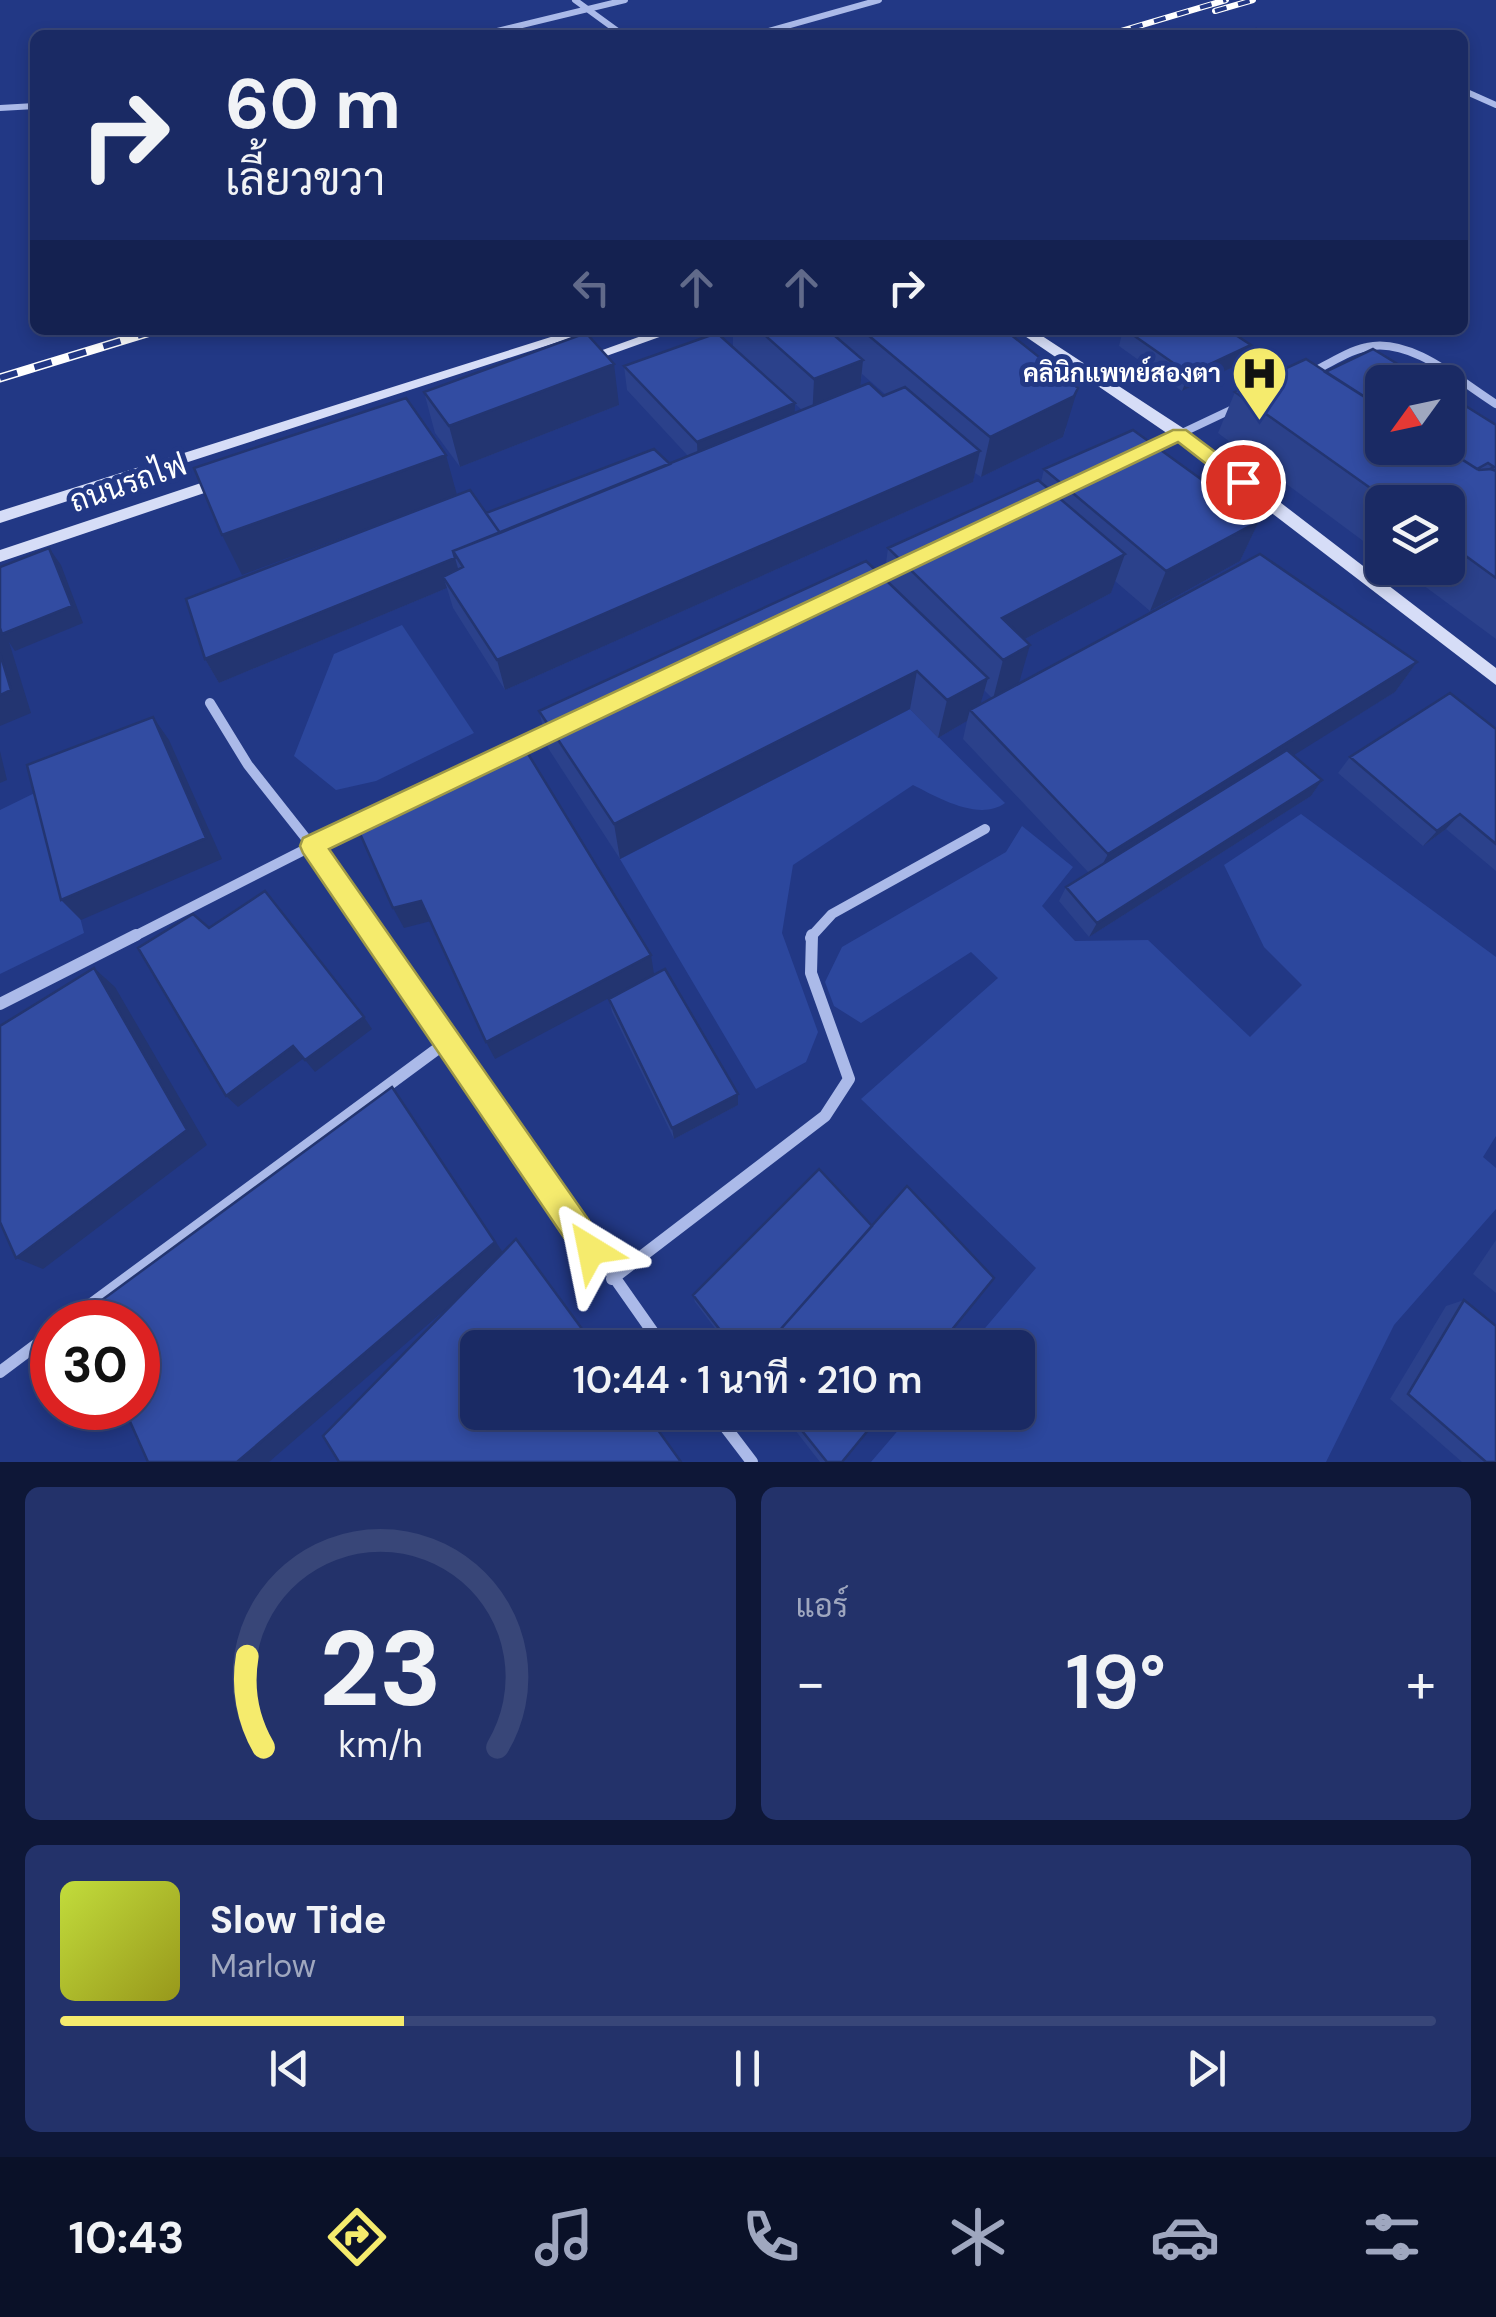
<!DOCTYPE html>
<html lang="th">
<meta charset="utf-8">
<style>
body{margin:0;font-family:"DM Sans",Sarabun,sans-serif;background:#23326a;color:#f1f3f6;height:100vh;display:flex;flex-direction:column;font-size:38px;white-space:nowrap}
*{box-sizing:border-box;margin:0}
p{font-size:32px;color:#9fa7bf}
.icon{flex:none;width:55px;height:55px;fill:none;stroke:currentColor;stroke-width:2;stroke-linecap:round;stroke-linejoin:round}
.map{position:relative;height:1462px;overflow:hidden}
.panel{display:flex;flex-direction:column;gap:25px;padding:25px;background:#0e1737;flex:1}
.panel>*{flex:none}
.guide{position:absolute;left:30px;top:30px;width:1438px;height:305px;border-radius:15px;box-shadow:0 5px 15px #0003,0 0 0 2px #384678;background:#1a2a64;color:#f1f3f6;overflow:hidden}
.needle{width:65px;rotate:237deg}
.controls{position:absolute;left:1365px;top:365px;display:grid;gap:20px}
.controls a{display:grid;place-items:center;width:100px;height:100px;border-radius:15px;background:#1a2a64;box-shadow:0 5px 15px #0003,0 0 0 2px #384678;font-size:50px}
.speed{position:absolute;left:30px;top:1300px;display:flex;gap:20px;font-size:50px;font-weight:700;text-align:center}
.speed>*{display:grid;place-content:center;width:130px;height:130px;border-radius:50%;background:#1a2a64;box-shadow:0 5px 15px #0003,0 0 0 2px #384678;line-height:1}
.speed .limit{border:15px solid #d22;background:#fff;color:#111}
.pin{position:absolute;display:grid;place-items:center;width:85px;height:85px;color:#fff;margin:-42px;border:5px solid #fff;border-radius:50%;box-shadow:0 2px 10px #0007}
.me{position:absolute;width:110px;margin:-55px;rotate:325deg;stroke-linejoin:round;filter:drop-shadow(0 0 8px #0008)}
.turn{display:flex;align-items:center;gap:35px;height:210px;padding:0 30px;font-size:45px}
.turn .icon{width:130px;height:130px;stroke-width:2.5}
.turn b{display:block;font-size:70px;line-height:85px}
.lanes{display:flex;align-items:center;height:95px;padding:0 30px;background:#0003;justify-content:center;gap:50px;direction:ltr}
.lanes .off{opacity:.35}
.big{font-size:75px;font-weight:600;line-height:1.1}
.panel .widget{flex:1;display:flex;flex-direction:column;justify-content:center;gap:15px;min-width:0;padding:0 35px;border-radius:15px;background:#23326a}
.panel .dial{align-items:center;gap:0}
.dial svg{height:260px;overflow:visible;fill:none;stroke:#384678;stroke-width:7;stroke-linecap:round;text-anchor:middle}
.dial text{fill:#f1f3f6;stroke:none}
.song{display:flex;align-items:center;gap:30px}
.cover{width:120px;height:120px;border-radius:15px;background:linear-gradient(135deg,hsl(70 70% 55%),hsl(60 70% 35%))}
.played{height:10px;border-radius:5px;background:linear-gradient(90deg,#f5eb6d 25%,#384678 25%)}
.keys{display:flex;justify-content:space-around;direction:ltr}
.heat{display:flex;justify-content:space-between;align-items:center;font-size:55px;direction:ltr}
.panel .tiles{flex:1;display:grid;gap:25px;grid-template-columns:1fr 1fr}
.widget:last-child{grid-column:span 2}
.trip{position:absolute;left:460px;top:1330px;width:575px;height:100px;border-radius:15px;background:#1a2a64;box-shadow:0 5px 15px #0003,0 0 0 2px #384678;font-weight:600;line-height:100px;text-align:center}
.dock{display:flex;height:160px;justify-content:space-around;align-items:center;background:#0a1128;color:#9fa7bf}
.dock .icon{width:70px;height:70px}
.dock .selected{color:#f5eb6d}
.dock b{font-size:45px;color:#f1f3f6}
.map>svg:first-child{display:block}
.green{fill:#2c479d}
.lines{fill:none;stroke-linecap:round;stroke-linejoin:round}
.street-far3{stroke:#abbae9;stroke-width:6}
.street-far2{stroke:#abbae9;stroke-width:8}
.street-far1{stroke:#abbae9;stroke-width:10}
.street{stroke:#abbae9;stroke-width:12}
.secondary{fill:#d6ddf7;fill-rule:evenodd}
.rail-far1-casing{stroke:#fff;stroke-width:6}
.rail-casing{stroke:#fff;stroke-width:9}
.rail-far1{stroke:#223885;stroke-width:4;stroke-dasharray:12;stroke-linecap:butt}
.rail{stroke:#223885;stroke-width:6;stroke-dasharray:18;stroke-linecap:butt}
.wall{fill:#2b418b;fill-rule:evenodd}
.shaded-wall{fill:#233571}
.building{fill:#324ca2;stroke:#233571;stroke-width:2.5}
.route{fill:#f5eb6d;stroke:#9f9947;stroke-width:2.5}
.labels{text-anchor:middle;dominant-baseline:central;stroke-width:10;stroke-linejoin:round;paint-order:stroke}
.far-poi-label{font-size:25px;font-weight:bold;fill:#fff;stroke:#223885;text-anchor:end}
.street-label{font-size:30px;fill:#fff;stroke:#223885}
</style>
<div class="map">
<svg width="1496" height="1462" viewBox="0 0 1496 1462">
<rect width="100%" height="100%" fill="#223885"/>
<!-- green -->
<path class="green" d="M402,625L474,733L376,781L336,790L294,756L334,654Z
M910,709L1005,803C979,822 937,797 913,785L793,865L782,933L818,1032L806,1062L756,1089L620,859Z
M47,787L84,933L0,974V810Z
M1301,814L1496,957V1136L1483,1157L1496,1168V1209L1394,1325L1326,1462H871L913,1413L1018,1412V1348L969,1347L1036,1268L861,1099L998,978L971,952L861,1023L834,1006L825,982L842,947L1006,852L1022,826L1073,867L1042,906L1075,941L1148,940L1250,1037L1302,985L1264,947L1224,865Z"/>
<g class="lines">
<!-- street-far3 -->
<path class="street-far3" d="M575,0L623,35
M481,35L625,0
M754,35L879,0
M1469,93L1496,105
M0,108L35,106"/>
<!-- street-far2 -->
<path class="street-far2" d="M1309,374C1327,365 1347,351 1367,347C1411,337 1461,382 1496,404
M1146,450L1239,406"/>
<!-- street-far1 -->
<path class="street-far1" d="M513,750L557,729
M367,819L312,846L376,938
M131,938L312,846L248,765L210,703
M810,938L832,914L985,829"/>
<!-- street -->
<path class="street" d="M374,935L664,1348
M0,1004L136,935
M612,1279L825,1116L849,1079L811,973L812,935
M67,1322L448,1041
M0,1372L52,1333
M714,1412L752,1462"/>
<!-- secondary -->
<path class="secondary" d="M573,330H595L0,523V511Z
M658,330H679L584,364L579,365L572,361Z
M1016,330H1033L1186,430L1496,668V685L1174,438Z
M225,475L231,476V484L0,562V550Z"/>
<defs>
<path id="rail-far1" d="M1215,11L1253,0
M1108,35L1226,0"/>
<path id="rail" d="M0,378L157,330"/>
</defs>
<!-- rail-far1 casing -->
<use href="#rail-far1" class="rail-far1-casing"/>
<!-- rail casing -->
<use href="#rail" class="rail-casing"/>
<!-- rail-far1 -->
<use href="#rail-far1" class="rail-far1"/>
<!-- rail -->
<use href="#rail" class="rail"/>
</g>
<!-- wall -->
<path class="wall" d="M733,330H1005L1066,429L1063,437L981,477L975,473L973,482L505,690L453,608L447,588L219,683L205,659L486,513L670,464L688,456L627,390L624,366L733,346ZM862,374L886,395L883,396L860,387ZM794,403L802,410L794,414Z
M1123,330H1228L1251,345L1244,362L1182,391L1119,346Z
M424,392L619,405L460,467L435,433Z
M1235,392L1496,425V639L1400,568H1448V502H1382V555L1218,433Z
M1044,469L1259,521L1240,561L1150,611L1115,581L1111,593L1025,639L1019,683L1417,662L1395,692L1293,755L1322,780L1311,796L1089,937L1059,901L1066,887L1089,873L963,739L967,721L938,738L910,709L620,859L548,748L539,711L884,578L888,548L1041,482ZM984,690L992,698L980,705Z
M1496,729V871L1446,829L1423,846L1338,773L1350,757Z
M609,999L738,1094V1105L674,1139L612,1012Z
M1496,1240V1293L1473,1274Z
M693,1295L937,1348H730L695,1302Z
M1464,1300L1496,1462H1462L1390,1399L1446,1306Z
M781,1412H883L842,1462H820Z"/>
<!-- shaded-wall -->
<path class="shaded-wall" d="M1251,345L1244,362L1182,391L1189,374Z
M863,360L859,400L812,420L814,379Z
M614,364L619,405L460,467L449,426Z
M1078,388L1063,437L981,477L990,437Z
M795,403L794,427L698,467L697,442Z
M980,451L973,482L505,690L497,660Z
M446,455L457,495L242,575L222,535Z
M1259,521L1240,561L1150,611L1166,571Z
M49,548L61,565L83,623L15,651L9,642L31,713L0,726V615Z
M1125,554L1111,593L997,654L1002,618Z
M455,558L462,582L443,577L447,588L219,683L205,659Z
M1030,645L1019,683L993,699L1003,660Z
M1417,662L1395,692L1094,880L1108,854Z
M917,671L910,709L620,859L614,824Z
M988,678L977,716L970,710L967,721L938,738L947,700Z
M153,717L169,740L222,859L81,920L61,900Z
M0,751L7,780L0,783Z
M1322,780L1311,796L1089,937L1097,923Z
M1460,814L1446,829L1423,846L1437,831Z
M421,901L431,921L404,928L393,908Z
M651,955L654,974L495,1059L486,1042Z
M94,968L115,987L207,1145L43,1269L16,1258Z
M364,1017L372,1029L315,1072L305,1060Z
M293,1046L304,1058L238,1107L226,1096Z
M392,1087L506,1257L269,1462H237Z
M738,1094V1105L674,1139L672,1128Z"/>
<!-- building -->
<path class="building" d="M1256,29L1269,35H1217L1232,30L1242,34Z
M759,330H828L863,360L814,379Z
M862,330H1005L1078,388L1074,396L990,437Z
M1126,330H1228L1251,345L1189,374Z
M586,333L614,364L449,426L424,392Z
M717,333L795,403L697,442L624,366Z
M1373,349L1427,382H1382V408L1325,372Z
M1306,359L1382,408V448H1444L1479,470L1492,469L1496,471V578L1448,543V502H1390L1235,392Z
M869,383L883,396L905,387L980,451L497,660L443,577L463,567L453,551Z
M1448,395L1496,425V471L1490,469L1494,467L1488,463L1477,469L1444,448H1448Z
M406,398L446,455L222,535L194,468Z
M1133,430L1259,521L1166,571L1044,469Z
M654,449L670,464L500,533L486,513Z
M1038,480L1125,554L1002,618L1030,645L1003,660L888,548Z
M470,490L500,533L453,551L455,558L205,659L186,599Z
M49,548L72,606L2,634L0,628V567Z
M1260,554L1417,662L1108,854L970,710Z
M866,561L988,678L947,700L917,671L614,824L539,711Z
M0,653L11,690L0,695Z
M1450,693L1496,729V844L1460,814L1437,831L1350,757Z
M153,717L206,838L61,900L27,765Z
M522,744L651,955L486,1042L421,901L393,908L354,820Z
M1287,750L1322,780L1097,923L1066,887Z
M265,891L364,1017L305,1060L293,1046L226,1096L138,948L193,914L209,928Z
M94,968L187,1130L16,1258L0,1222V1026Z
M665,969L738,1094L672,1128L609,999Z
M392,1087L495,1242L237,1462H148L124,1408H138V1322H86L83,1314Z
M819,1169L872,1226L764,1348H734L693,1295Z
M907,1186L994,1278L937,1348H764Z
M516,1239L596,1348H478V1412H645L681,1462H339L323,1436Z
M1464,1300L1496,1326V1462H1486L1408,1394Z
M787,1412H883L842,1462H827Z"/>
<!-- route -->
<path class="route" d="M1173,430H1186L1250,478V487H1236L1178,442L329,849L602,1239L607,1250L602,1261L591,1265L580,1261L303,853L300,846L303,838Z"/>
<!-- icons -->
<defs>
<symbol id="hospital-pin" viewBox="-11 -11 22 30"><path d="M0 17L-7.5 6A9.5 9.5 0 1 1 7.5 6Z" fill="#f5eb6d" stroke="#223885"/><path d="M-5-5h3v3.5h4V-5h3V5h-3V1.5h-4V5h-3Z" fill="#111"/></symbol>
</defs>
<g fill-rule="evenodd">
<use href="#hospital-pin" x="1228" y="342" width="63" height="86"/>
</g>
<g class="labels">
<!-- far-poi labels -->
<g class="far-poi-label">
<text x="1221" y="373">คลินิกแพทย์สองตา</text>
</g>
<!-- street labels -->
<g class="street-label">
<text transform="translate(128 483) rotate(-19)">ถนนรถไฟ</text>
</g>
</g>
</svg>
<div class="controls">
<a><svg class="needle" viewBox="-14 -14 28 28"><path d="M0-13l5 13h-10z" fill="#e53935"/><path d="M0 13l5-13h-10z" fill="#9fa7bf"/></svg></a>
<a><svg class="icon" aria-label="layers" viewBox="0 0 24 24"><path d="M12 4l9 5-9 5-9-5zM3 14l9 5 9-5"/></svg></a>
</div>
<div class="speed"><div class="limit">30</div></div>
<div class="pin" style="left:1243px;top:482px;background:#d93025"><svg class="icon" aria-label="arrive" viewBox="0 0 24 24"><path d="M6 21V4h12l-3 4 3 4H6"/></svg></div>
<svg class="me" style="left:591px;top:1250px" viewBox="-20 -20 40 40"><path d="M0-17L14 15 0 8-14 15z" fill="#f5eb6d" stroke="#fff" stroke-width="4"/></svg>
<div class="trip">10:44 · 1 นาที · 210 m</div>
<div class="guide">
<div class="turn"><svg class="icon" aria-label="right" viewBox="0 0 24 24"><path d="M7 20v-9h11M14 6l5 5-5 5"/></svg><div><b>60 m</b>เลี้ยวขวา</div></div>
<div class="lanes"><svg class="icon off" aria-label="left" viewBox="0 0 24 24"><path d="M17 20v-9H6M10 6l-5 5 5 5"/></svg><svg class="icon off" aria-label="ahead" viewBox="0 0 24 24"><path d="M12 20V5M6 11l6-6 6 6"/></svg><svg class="icon off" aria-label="ahead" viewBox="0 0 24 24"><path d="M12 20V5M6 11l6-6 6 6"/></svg><svg class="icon" aria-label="right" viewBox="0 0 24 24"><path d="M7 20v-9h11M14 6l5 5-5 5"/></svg></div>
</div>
</div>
<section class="panel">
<div class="tiles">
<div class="widget dial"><svg viewBox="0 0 100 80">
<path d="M14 69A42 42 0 1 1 86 69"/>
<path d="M14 69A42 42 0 0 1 9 41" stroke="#f5eb6d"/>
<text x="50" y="56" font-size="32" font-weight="700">23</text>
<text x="50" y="72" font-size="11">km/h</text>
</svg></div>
<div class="widget"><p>แอร์</p>
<div class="heat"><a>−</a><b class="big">19°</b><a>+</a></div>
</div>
<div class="widget">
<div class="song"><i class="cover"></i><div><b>Slow Tide</b><p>Marlow</p></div></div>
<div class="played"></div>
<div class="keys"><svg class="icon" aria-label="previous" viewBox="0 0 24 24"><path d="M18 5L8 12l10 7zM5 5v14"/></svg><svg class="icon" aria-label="pause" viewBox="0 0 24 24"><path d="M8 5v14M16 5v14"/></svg><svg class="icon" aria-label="next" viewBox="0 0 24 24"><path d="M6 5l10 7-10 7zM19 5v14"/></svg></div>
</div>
</div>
</section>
<nav class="dock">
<b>10:43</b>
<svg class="icon selected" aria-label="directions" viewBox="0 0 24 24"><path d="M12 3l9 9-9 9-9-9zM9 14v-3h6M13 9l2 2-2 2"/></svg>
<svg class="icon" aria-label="music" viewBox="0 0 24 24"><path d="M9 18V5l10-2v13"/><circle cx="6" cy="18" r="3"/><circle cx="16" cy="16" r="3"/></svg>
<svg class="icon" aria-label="phone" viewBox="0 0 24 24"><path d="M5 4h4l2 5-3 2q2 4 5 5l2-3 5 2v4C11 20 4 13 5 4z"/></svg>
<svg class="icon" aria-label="climate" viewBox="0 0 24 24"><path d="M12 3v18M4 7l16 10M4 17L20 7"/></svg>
<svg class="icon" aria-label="car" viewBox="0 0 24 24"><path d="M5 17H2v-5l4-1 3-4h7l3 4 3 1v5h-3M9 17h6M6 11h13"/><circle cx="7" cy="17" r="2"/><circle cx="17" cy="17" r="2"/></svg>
<svg class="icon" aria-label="filters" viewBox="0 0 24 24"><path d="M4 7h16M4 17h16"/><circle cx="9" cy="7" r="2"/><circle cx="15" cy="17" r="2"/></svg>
</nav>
